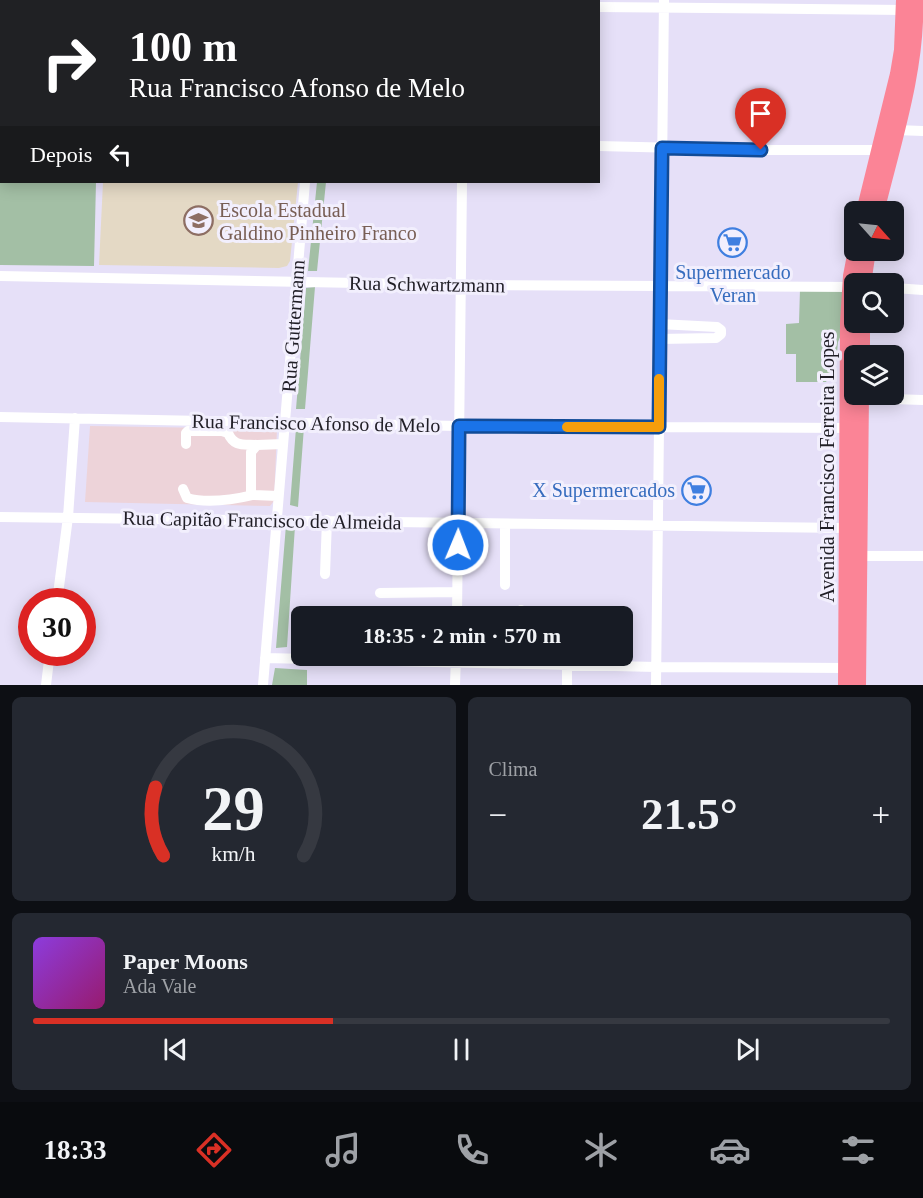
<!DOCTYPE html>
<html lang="pt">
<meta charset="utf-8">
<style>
body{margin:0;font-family:Georgia,serif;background:#242831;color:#f1f3f6;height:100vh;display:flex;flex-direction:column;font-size:22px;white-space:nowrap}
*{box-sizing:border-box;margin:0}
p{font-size:20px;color:#9ea1a6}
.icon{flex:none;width:33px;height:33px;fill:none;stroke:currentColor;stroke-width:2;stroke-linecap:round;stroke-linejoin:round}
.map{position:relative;height:685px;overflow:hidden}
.side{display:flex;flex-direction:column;gap:12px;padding:12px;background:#0d0f14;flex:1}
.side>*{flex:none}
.guide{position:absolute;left:0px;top:0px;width:600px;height:183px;box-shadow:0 3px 15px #0003;background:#202124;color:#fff;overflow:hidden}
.needle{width:39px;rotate:117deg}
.controls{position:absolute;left:844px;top:201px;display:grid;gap:12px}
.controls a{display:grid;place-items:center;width:60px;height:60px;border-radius:9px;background:#171b24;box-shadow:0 3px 15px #0003;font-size:30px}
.speed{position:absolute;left:18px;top:588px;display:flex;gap:12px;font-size:30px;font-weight:700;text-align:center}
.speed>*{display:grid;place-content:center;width:78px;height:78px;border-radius:50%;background:#171b24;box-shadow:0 3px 15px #0003;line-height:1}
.speed .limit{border:9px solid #d22;background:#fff;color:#111}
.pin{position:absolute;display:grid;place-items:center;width:51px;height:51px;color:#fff;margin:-62px -26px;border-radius:50% 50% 50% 0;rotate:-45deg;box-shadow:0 0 6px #0007}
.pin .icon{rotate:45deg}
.me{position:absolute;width:66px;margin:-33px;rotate:1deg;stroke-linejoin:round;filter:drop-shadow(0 0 4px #0008)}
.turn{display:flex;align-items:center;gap:21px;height:126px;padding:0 30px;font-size:27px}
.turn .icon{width:78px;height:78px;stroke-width:2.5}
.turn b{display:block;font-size:42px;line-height:51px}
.then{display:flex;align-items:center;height:57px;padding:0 30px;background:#0003;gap:12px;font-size:22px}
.big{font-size:45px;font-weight:700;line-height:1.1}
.side .card{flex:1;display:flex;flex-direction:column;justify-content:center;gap:9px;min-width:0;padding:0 21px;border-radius:9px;background:#242831}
.side .dial{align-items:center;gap:0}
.dial svg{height:156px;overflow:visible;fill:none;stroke:#363941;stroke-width:7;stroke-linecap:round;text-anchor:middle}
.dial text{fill:#f1f3f6;stroke:none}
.song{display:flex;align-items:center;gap:18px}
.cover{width:72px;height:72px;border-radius:9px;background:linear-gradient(135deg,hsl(270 70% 55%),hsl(320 70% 35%))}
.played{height:6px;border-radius:3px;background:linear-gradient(90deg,#d93025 35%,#363941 35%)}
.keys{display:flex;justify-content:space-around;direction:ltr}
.heat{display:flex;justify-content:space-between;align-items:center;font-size:33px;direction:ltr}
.side .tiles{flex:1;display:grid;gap:12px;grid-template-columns:1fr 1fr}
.card:last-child{grid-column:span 2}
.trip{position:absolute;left:291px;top:606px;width:342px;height:60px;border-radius:9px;background:#171b24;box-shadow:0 3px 15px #0003;font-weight:700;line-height:60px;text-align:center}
.menu{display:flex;height:96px;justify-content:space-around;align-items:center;background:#090b0e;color:#9ea1a6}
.menu .icon{width:42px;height:42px}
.menu .selected{color:#d93025}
.menu b{font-size:27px;color:#f1f3f6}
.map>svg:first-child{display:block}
.education{fill:#e4d9c5}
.medical{fill:#edd3d9}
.green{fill:#a3bfa5}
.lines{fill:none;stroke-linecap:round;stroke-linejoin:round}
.minor{stroke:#fff;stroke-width:10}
.highway{stroke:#fb8496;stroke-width:16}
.route-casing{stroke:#114b97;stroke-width:15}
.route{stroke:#1a73e8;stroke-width:10}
.slow{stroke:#f59e0b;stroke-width:10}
.labels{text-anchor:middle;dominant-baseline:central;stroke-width:6;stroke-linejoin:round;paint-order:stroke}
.education-label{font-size:20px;fill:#785e54;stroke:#f2effd;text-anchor:start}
.shop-label{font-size:20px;fill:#366cbe;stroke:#f2effd}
.street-label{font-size:20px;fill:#201e26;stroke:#f2effd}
</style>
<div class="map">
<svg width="923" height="685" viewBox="0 0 923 685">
<rect width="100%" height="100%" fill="#e6e0f8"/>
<!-- education -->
<path class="education" d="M103,182H298L290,261L287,266L279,268L99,265Z"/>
<!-- medical -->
<path class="medical" d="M90,426L277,429L274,501L270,506L85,502Z"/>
<!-- green -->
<path class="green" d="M0,142L2,182H96L94,266L0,265Z
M317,182H326L317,271H308Z
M315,287L305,409H296L306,288Z
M842,288L843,330L838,342L836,364L826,382H796V354H786V324L799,323L800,289Z
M304,427L298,507L290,505L296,428Z
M286,525L295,526L287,647L276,648Z
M275,668L307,670V685H272Z"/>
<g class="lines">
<!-- minor -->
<path class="minor" d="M61,0L62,2
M94,2H262
M462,2V0
M598,7L905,10
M0,40H2
M0,67H2
M896,130L923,131
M0,136H2
M598,146L761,150H879
M0,276L461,285L855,287
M894,288L923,290
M659,339L716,338L721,334V330L717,327L659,324
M861,398L923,400
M0,417L459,426L848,428
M186,444V433L188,431H222L228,433C234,447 243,444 257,445
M183,489L187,498C208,504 232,500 253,495
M278,496L253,495L251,491V452L257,445L283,444
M0,517L847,528
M859,556H923
M325,574L327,520
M505,585V524
M380,593L457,592
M57,602L68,517L75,418
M556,615V616
M457,616L462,182
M521,616V610
M265,658L656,667L847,668
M46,685L50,652
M263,685L305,182
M455,685L456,656
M567,685V664
M656,685L664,0"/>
<!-- highway -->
<path class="highway" d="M864,212L898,74L902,50L904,0
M876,212C892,146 918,67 915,0
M863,284L868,250
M862,356V322
M846,685L848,323L851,276L856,250
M858,685L861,394"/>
</g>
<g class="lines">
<defs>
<path id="route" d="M458,545L459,426L659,427L662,148L761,150"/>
</defs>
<!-- route casing -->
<use href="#route" class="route-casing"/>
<!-- route -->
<use href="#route" class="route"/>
<!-- slow -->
<path class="slow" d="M567,427H659V379"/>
</g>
<!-- icons -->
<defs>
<symbol id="school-ring" viewBox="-11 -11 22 22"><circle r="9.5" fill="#f2effd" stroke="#8d6e63" stroke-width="1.5"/><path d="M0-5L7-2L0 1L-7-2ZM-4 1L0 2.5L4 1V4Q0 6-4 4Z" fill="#8d6e63"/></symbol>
<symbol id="supermarket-ring" viewBox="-11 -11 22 22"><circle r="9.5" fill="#f2effd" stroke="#3f7fe0" stroke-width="1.5"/><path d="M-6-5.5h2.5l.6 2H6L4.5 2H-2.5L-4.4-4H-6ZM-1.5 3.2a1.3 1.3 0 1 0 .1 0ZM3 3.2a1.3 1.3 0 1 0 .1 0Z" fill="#3f7fe0"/></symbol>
</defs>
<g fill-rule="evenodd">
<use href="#school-ring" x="182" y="204" width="33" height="33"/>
<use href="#supermarket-ring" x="716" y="226" width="33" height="33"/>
<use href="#supermarket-ring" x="680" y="474" width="33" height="33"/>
</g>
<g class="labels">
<!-- education labels -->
<g class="education-label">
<text x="219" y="210">Escola Estadual<tspan x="219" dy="23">Galdino Pinheiro Franco</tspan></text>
</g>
<!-- shop labels -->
<g class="shop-label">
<text x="733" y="272">Supermercado<tspan x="733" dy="23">Veran</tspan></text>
<text x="675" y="490" text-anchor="end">X Supermercados</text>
</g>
<!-- street labels -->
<g class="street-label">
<text transform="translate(427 284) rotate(1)">Rua Schwartzmann</text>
<text transform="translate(293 326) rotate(-86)">Rua Guttermann</text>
<text transform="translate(316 423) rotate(1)">Rua Francisco Afonso de Melo</text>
<text transform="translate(827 467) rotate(-90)">Avenida Francisco Ferreira Lopes</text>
<text transform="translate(262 520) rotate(1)">Rua Capitão Francisco de Almeida</text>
</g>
</g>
</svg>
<div class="controls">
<a><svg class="needle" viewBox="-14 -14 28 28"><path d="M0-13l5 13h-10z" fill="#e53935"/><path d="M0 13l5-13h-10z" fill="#9ea1a6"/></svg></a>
<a><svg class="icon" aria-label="search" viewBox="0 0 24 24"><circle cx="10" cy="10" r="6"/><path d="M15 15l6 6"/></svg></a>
<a><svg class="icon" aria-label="layers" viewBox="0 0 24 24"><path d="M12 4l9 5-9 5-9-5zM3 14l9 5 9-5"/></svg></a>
</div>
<div class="speed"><div class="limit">30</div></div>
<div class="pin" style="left:761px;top:150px;background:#d93025"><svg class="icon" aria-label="arrive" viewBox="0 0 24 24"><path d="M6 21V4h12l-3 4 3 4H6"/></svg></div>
<svg class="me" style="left:458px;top:545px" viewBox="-20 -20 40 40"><circle r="17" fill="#1a73e8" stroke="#fff" stroke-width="3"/><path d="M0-11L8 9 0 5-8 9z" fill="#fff"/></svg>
<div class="trip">18:35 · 2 min · 570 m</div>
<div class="guide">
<div class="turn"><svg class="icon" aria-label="right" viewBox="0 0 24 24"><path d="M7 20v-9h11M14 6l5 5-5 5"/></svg><div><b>100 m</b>Rua Francisco Afonso de Melo</div></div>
<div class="then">Depois<svg class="icon" aria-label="left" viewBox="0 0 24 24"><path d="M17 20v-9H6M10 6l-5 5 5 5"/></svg></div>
</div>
</div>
<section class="side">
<div class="tiles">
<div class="card dial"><svg viewBox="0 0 100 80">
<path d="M14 69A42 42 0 1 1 86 69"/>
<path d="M14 69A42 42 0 0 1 10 34" stroke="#d93025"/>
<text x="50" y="56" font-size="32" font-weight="700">29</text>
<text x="50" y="72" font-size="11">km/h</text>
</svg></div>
<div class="card"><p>Clima</p>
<div class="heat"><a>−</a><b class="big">21.5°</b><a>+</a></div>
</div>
<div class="card">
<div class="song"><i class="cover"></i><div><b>Paper Moons</b><p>Ada Vale</p></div></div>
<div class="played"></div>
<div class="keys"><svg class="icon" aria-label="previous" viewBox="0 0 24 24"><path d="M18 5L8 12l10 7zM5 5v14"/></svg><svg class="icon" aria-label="pause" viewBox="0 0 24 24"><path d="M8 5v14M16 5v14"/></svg><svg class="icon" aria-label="next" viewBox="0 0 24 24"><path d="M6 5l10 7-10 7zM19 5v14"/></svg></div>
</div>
</div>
</section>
<nav class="menu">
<b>18:33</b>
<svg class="icon selected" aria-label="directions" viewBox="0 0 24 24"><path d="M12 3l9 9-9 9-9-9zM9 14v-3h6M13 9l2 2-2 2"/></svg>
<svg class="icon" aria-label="music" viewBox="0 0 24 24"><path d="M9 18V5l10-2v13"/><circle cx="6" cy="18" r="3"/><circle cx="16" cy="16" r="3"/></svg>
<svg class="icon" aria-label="phone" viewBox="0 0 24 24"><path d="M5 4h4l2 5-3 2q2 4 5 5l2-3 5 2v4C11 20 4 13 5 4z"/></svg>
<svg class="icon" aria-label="climate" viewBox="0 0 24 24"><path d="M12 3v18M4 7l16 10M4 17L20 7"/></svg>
<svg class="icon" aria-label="car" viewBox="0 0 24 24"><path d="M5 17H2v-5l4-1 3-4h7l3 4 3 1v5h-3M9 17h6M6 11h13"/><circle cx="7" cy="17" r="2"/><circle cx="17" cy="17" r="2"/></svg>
<svg class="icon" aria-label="filters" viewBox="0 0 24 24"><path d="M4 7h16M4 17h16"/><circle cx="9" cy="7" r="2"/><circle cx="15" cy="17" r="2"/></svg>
</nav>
